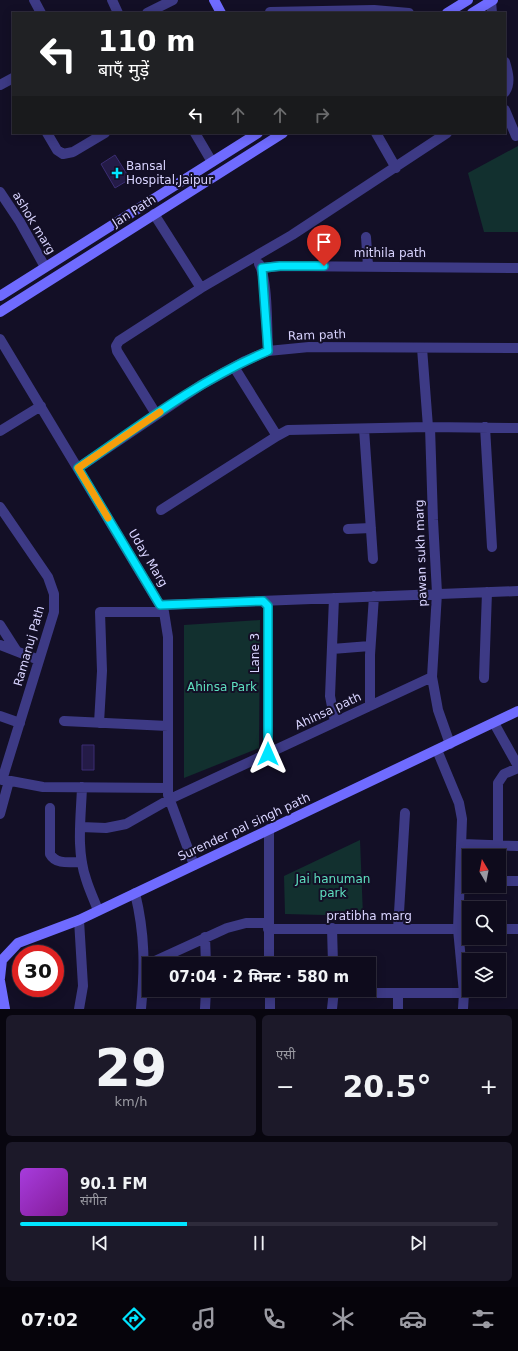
<!DOCTYPE html>
<html lang="hi">
<meta charset="utf-8">
<style>
body{margin:0;font-family:"DejaVu Sans","Noto Sans Devanagari",sans-serif;background:#1c1929;color:#f1f3f6;height:100vh;display:flex;flex-direction:column;font-size:15px;white-space:nowrap}
*{box-sizing:border-box;margin:0}
p{font-size:13px;color:#9b9ba3}
.icon{flex:none;width:22px;height:22px;fill:none;stroke:currentColor;stroke-width:2;stroke-linecap:round;stroke-linejoin:round}
.map{position:relative;height:1009px;overflow:hidden}
.side{display:flex;flex-direction:column;gap:6px;padding:6px;background:#08060f;flex:1}
.side>*{flex:none}
.hud{position:absolute;left:12px;top:12px;width:494px;height:122px;border-radius:0px;box-shadow:0 2px 10px #0003,0 0 0 1px #2e2b3b;background:#202124;color:#fff;overflow:hidden}
.needle{width:26px;rotate:350deg}
.fabs{position:absolute;left:462px;top:849px;display:grid;gap:8px}
.fabs a{display:grid;place-items:center;width:44px;height:44px;border-radius:0px;background:#0e0b1c;box-shadow:0 2px 10px #0003,0 0 0 1px #2e2b3b;font-size:20px}
.speed{position:absolute;left:12px;top:945px;display:flex;gap:8px;font-size:20px;font-weight:700;text-align:center}
.speed>*{display:grid;place-content:center;width:52px;height:52px;border-radius:50%;background:#0e0b1c;box-shadow:0 2px 10px #0003,0 0 0 1px #2e2b3b;line-height:1}
.speed .limit{border:6px solid #d22;background:#fff;color:#111}
.pin{position:absolute;display:grid;place-items:center;width:34px;height:34px;color:#fff;margin:-41px -17px;border-radius:50% 50% 50% 0;rotate:-45deg;box-shadow:0 0 4px #0007}
.pin .icon{rotate:45deg}
.me{position:absolute;width:44px;margin:-22px;rotate:0deg;stroke-linejoin:round;filter:drop-shadow(0 0 3px #0008)}
.turn{display:flex;align-items:center;gap:14px;height:84px;padding:0 20px;font-size:18px}
.turn .icon{width:52px;height:52px;stroke-width:2.5}
.turn b{display:block;font-size:28px;line-height:34px}
.lanes{display:flex;align-items:center;height:38px;padding:0 20px;background:#0003;justify-content:center;gap:20px;direction:ltr}
.lanes .off{opacity:.35}
.big{font-size:30px;font-weight:800;line-height:1.1}
.side .card{flex:1;display:flex;flex-direction:column;justify-content:center;gap:6px;min-width:0;padding:0 14px;border-radius:6px;background:#1c1929}
.side .dial{align-items:center;gap:0}
.dial b{font-size:52px;line-height:1}
.song{display:flex;align-items:center;gap:12px}
.cover{width:48px;height:48px;border-radius:6px;background:linear-gradient(135deg,hsl(280 70% 55%),hsl(290 70% 35%))}
.played{height:4px;border-radius:2px;background:linear-gradient(90deg,#00e5ff 35%,#2e2b3b 35%)}
.keys{display:flex;justify-content:space-around;direction:ltr}
.heat{display:flex;justify-content:space-between;align-items:center;font-size:22px;direction:ltr}
.side .tiles{flex:1;display:grid;gap:6px;grid-template-columns:1fr 1fr}
.card:last-child{grid-column:span 2}
.trip{position:absolute;left:142px;top:957px;width:234px;height:40px;border-radius:0px;background:#0e0b1c;box-shadow:0 2px 10px #0003,0 0 0 1px #2e2b3b;font-weight:800;line-height:40px;text-align:center}
.tab-bar{display:flex;height:64px;justify-content:space-around;align-items:center;background:#06040b;color:#9b9ba3}
.tab-bar .icon{width:28px;height:28px}
.tab-bar .on{color:#00e5ff}
.tab-bar b{font-size:18px;color:#f1f3f6}
.map>svg:first-child{display:block}
.green{fill:#12302f}
.building{fill:#241b47;stroke:#3b2d73}
.lines{fill:none;stroke-linecap:round;stroke-linejoin:round}
.street{stroke:#3d3a85;stroke-width:10}
.secondary{stroke:#6f6bff;stroke-width:10}
.route-casing{stroke:#0095a6;stroke-width:10}
.route{stroke:#00e5ff;stroke-width:7}
.slow{stroke:#f59e0b;stroke-width:7}
.poi-dot{fill:#00e5ff;stroke:#130f26;stroke-width:1.5}
.labels{text-anchor:middle;dominant-baseline:central;stroke-width:4;stroke-linejoin:round;paint-order:stroke}
.poi-label{font-size:12px;fill:#d9d4ff;stroke:#130f26;text-anchor:start}
.street-label{font-size:12px;fill:#d9d4ff;stroke:#130f26}
.park-label{font-size:12px;fill:#5fe0c0;stroke:#130f26}
</style>
<div class="map">
<svg width="518" height="1009" viewBox="0 0 518 1009">
<rect width="100%" height="100%" fill="#130f26"/>
<!-- green -->
<path class="green" d="M518,146V232H484L468,173Z
M260,620L259,748L184,778V625Z
M360,840L363,916L285,914L284,876Z"/>
<!-- building -->
<path class="building" d="M115,155L130,179L115,188L101,164Z
M82,745H94V770H82Z"/>
<g class="lines">
<!-- street -->
<path class="street" d="M34,0L41,13
M112,0L118,13
M491,1L492,13
M270,12L374,10L409,13
M147,13L173,0
M505,62C508,72 511,83 505,92
M0,85L13,78
M505,110L516,136
M47,133L57,150L63,154L73,152L105,133
M195,133L212,162
M376,133L396,168
M0,192L20,222L45,267
M154,214L201,288L119,341L116,346L117,351L156,414
M366,237L368,266
M259,264C268,278 267,332 268,351
M262,268L280,266L518,268
M201,288L292,235L447,133
M0,339L164,612L168,637V795L194,865
M428,427L518,428
M430,427L433,520L437,593L432,677L438,710L450,744
M485,427L492,547
M364,429L373,559
M0,431L41,406
M277,436L288,430L428,427L422,348
M78,468L201,385L245,361L268,351L309,347L518,348
M0,507L48,577L54,594V612L2,780
M161,510L277,436L234,367
M348,529L371,528
M334,598L330,696L335,722
M263,601L268,606V754
M161,605L518,591
M0,625L16,650
M0,645L39,660
M332,649L370,646
M484,678L487,592
M370,706V655L374,596
M0,716L20,723
M64,721L168,726
M99,723L102,671L100,612H164
M494,723L518,766
M437,750L459,803L462,819L458,929L464,993L463,1009
M0,779L43,787L168,788
M82,787C81,817 76,850 86,879C89,889 94,900 98,910
M50,808V854C56,865 70,862 82,862
M0,814L9,781
M81,827L106,828L126,824L170,799L432,677
M269,829V964
M462,844L518,846
M498,845V783L504,774L518,768
M499,881H518
M135,893C145,934 145,967 141,1009
M79,920L83,986L79,1009
M332,928L333,964
M268,929H469
M398,929L405,813
M499,929H518
M205,937L206,964
M144,966L227,928L246,923H268
M333,993H464
M205,1009L206,990
M270,1009V990
M332,1009L334,990
M398,1009V994"/>
<!-- secondary -->
<path class="secondary" d="M214,0L221,13
M447,13L468,0
M472,13L493,0
M0,296L258,133
M0,312L283,133
M0,978L2,960L18,943L79,920L518,711
M0,981L5,1009"/>
</g>
<g class="lines">
<defs>
<path id="route" d="M268,754V606L263,601L160,605L78,468C139,426 199,380 268,351L262,268L280,266H324"/>
</defs>
<!-- route casing -->
<use href="#route" class="route-casing"/>
<!-- route -->
<use href="#route" class="route"/>
<!-- slow -->
<path class="slow" d="M108,518L78,468L160,412"/>
</g>
<!-- markers -->
<path class="poi-dot" d="M115 167h4v4h4v4h-4v4h-4v-4h-4v-4h4z"/>
<g class="labels">
<!-- poi labels -->
<g class="poi-label">
<text x="126" y="166">Bansal<tspan x="126" dy="14">Hospital,Jaipur</tspan></text>
</g>
<!-- street labels -->
<g class="street-label">
<text transform="translate(134 211) rotate(-32)">Jan Path</text>
<text transform="translate(34 223) rotate(59)">ashok marg</text>
<text x="390" y="253">mithila path</text>
<text transform="translate(317 335) rotate(-2)">Ram path</text>
<text transform="translate(421 553) rotate(-92)">pawan sukh marg</text>
<text transform="translate(148 558) rotate(59)">Uday Marg</text>
<text transform="translate(29 646) rotate(-74)">Ramanuj Path</text>
<text transform="translate(255 653) rotate(-90)">Lane 3</text>
<text transform="translate(328 711) rotate(-25)">Ahinsa path</text>
<text transform="translate(244 827) rotate(-25)">Surender pal singh path</text>
<text x="369" y="916">pratibha marg</text>
</g>
<!-- park labels -->
<g class="park-label">
<text x="222" y="687">Ahinsa Park</text>
<text x="333" y="879">Jai hanuman<tspan x="333" dy="14">park</tspan></text>
</g>
</g>
</svg>
<div class="fabs">
<a><svg class="needle" viewBox="-14 -14 28 28"><path d="M0-13l5 13h-10z" fill="#e53935"/><path d="M0 13l5-13h-10z" fill="#9b9ba3"/></svg></a>
<a><svg class="icon" aria-label="search" viewBox="0 0 24 24"><circle cx="10" cy="10" r="6"/><path d="M15 15l6 6"/></svg></a>
<a><svg class="icon" aria-label="layers" viewBox="0 0 24 24"><path d="M12 4l9 5-9 5-9-5zM3 14l9 5 9-5"/></svg></a>
</div>
<div class="speed"><div class="limit">30</div></div>
<div class="pin" style="left:324px;top:266px;background:#d93025"><svg class="icon" aria-label="arrive" viewBox="0 0 24 24"><path d="M6 21V4h12l-3 4 3 4H6"/></svg></div>
<svg class="me" style="left:268px;top:754px" viewBox="-20 -20 40 40"><path d="M0-17L14 15 0 8-14 15z" fill="#00e5ff" stroke="#fff" stroke-width="4"/></svg>
<div class="trip">07:04 · 2 मिनट · 580 m</div>
<div class="hud">
<div class="turn"><svg class="icon" aria-label="left" viewBox="0 0 24 24"><path d="M17 20v-9H6M10 6l-5 5 5 5"/></svg><div><b>110 m</b>बाएँ मुड़ें</div></div>
<div class="lanes"><svg class="icon" aria-label="left" viewBox="0 0 24 24"><path d="M17 20v-9H6M10 6l-5 5 5 5"/></svg><svg class="icon off" aria-label="ahead" viewBox="0 0 24 24"><path d="M12 20V5M6 11l6-6 6 6"/></svg><svg class="icon off" aria-label="ahead" viewBox="0 0 24 24"><path d="M12 20V5M6 11l6-6 6 6"/></svg><svg class="icon off" aria-label="right" viewBox="0 0 24 24"><path d="M7 20v-9h11M14 6l5 5-5 5"/></svg></div>
</div>
</div>
<section class="side">
<div class="tiles">
<div class="card dial"><b>29</b><p>km/h</p></div>
<div class="card"><p>एसी</p>
<div class="heat"><a>−</a><b class="big">20.5°</b><a>+</a></div>
</div>
<div class="card">
<div class="song"><i class="cover"></i><div><b>90.1 FM</b><p>संगीत</p></div></div>
<div class="played"></div>
<div class="keys"><svg class="icon" aria-label="previous" viewBox="0 0 24 24"><path d="M18 5L8 12l10 7zM5 5v14"/></svg><svg class="icon" aria-label="pause" viewBox="0 0 24 24"><path d="M8 5v14M16 5v14"/></svg><svg class="icon" aria-label="next" viewBox="0 0 24 24"><path d="M6 5l10 7-10 7zM19 5v14"/></svg></div>
</div>
</div>
</section>
<nav class="tab-bar">
<b>07:02</b>
<svg class="icon on" aria-label="directions" viewBox="0 0 24 24"><path d="M12 3l9 9-9 9-9-9zM9 14v-3h6M13 9l2 2-2 2"/></svg>
<svg class="icon" aria-label="music" viewBox="0 0 24 24"><path d="M9 18V5l10-2v13"/><circle cx="6" cy="18" r="3"/><circle cx="16" cy="16" r="3"/></svg>
<svg class="icon" aria-label="phone" viewBox="0 0 24 24"><path d="M5 4h4l2 5-3 2q2 4 5 5l2-3 5 2v4C11 20 4 13 5 4z"/></svg>
<svg class="icon" aria-label="climate" viewBox="0 0 24 24"><path d="M12 3v18M4 7l16 10M4 17L20 7"/></svg>
<svg class="icon" aria-label="car" viewBox="0 0 24 24"><path d="M5 17H2v-5l4-1 3-4h7l3 4 3 1v5h-3M9 17h6M6 11h13"/><circle cx="7" cy="17" r="2"/><circle cx="17" cy="17" r="2"/></svg>
<svg class="icon" aria-label="filters" viewBox="0 0 24 24"><path d="M4 7h16M4 17h16"/><circle cx="9" cy="7" r="2"/><circle cx="15" cy="17" r="2"/></svg>
</nav>
